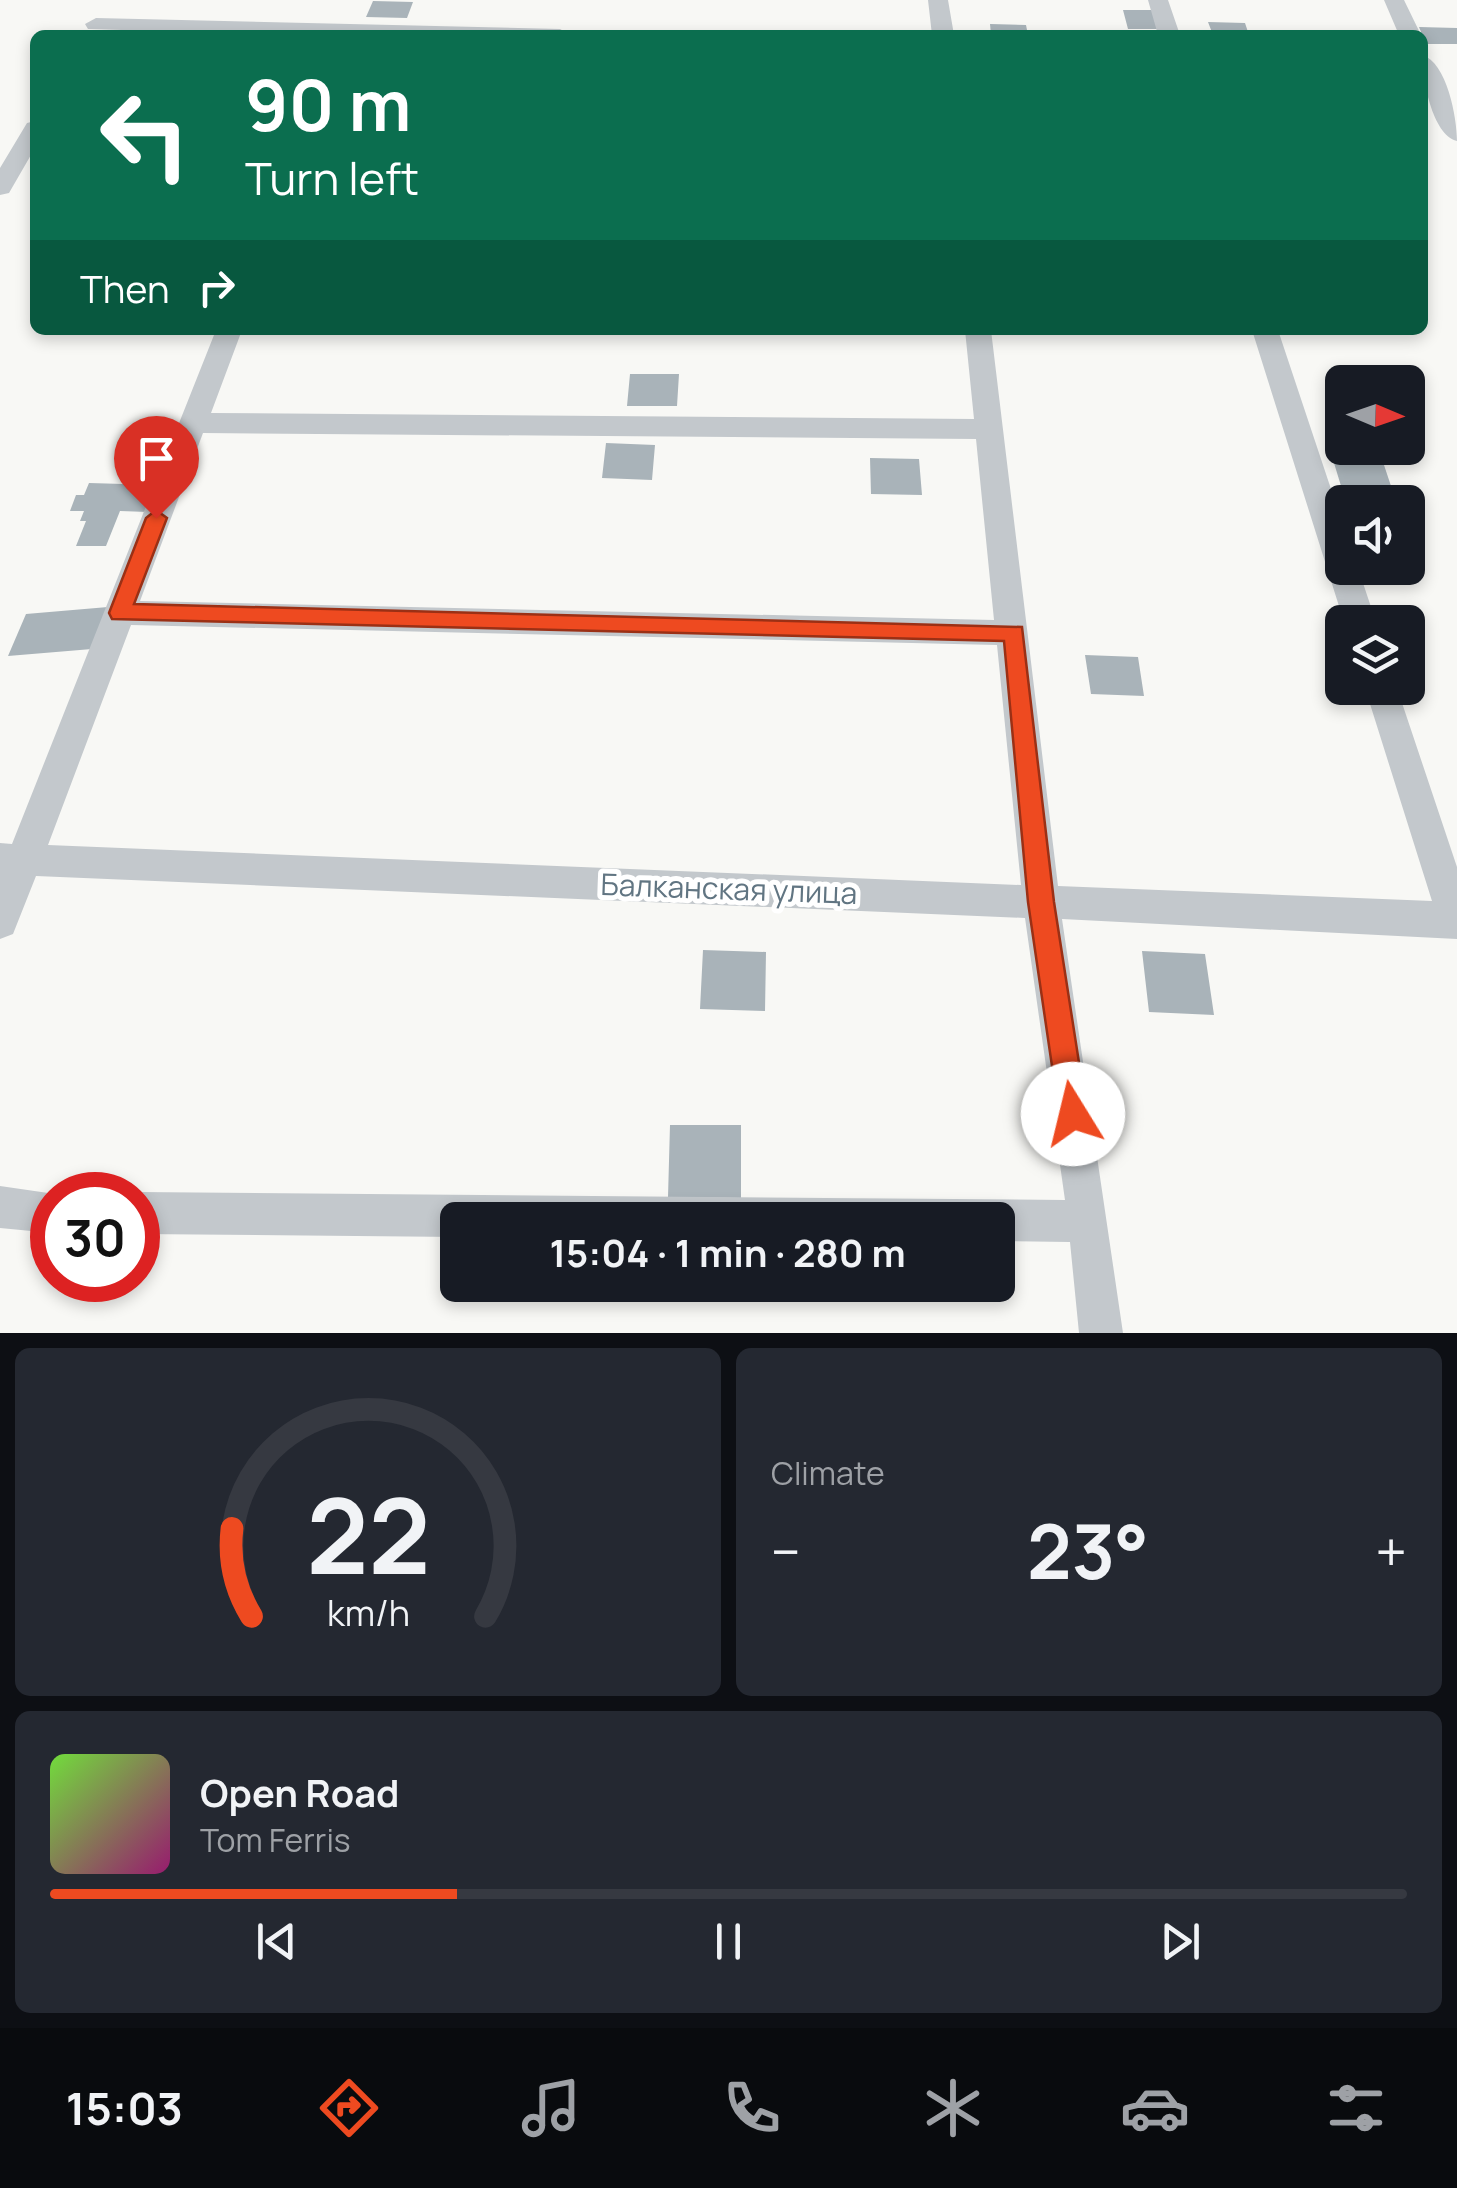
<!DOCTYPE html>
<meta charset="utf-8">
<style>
body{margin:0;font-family:Manrope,sans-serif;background:#242831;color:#f1f3f6;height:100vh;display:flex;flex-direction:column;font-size:38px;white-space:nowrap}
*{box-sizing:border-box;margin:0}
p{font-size:32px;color:#9ea1a6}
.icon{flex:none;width:55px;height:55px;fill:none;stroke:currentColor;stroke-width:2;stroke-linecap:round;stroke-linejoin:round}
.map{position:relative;height:1333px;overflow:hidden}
.sheet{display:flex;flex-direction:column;gap:15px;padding:15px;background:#0d0f14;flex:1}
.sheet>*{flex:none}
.guide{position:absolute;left:30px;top:30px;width:1398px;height:305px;border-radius:15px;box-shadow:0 5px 15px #0003;background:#0b6e4f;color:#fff;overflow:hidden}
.needle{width:65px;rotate:92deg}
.fabs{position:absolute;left:1325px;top:365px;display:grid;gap:20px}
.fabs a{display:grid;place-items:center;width:100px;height:100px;border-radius:15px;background:#171b24;box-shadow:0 5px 15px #0003;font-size:50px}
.speed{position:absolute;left:30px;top:1172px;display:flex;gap:20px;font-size:50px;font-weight:700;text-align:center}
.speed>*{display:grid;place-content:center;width:130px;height:130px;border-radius:50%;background:#171b24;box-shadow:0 5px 15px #0003;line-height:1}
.speed .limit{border:15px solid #d22;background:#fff;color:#111}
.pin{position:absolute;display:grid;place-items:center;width:85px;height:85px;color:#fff;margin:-102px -42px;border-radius:50% 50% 50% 0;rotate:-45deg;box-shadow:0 0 10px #0007}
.pin .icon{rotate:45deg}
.me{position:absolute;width:110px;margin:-55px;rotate:351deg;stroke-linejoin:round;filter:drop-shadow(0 0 8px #0008)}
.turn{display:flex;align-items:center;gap:35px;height:210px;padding:0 50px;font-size:45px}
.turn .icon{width:130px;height:130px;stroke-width:2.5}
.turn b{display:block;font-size:70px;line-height:85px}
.then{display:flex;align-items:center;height:95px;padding:0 50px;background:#0003;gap:20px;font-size:38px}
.big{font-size:75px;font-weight:700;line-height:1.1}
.sheet .tile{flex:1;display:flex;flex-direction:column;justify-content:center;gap:15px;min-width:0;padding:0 35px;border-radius:15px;background:#242831}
.sheet .dial{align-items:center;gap:0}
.dial svg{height:260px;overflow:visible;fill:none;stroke:#363941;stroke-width:7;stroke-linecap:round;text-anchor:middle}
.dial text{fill:#f1f3f6;stroke:none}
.song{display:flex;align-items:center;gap:30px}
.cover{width:120px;height:120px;border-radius:15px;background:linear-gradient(135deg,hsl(100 70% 55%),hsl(320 70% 35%))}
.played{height:10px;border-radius:5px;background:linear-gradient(90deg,#ee4a20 30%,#363941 30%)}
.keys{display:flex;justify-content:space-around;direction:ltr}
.heat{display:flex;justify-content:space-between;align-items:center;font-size:55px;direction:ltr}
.sheet .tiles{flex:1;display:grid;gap:15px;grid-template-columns:1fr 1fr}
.tile:last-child{grid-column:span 2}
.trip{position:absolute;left:440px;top:1202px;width:575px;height:100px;border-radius:15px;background:#171b24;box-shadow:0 5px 15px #0003;font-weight:700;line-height:100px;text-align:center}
.tabs{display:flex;height:160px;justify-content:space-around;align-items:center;background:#090b0e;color:#9ea1a6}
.tabs .icon{width:70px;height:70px}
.tabs .on{color:#ee4a20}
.tabs b{font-size:45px;color:#f1f3f6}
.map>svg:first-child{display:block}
.building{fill:#a9b3b9}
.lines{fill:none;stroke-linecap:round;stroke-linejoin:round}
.minor{fill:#c3c8cc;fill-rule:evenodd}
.route{fill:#ee4a20;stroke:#9b3015;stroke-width:2.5}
.labels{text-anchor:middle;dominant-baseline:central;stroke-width:10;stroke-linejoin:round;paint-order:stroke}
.street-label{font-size:30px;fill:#617582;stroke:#fff}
</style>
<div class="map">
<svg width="1457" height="1333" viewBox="0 0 1457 1333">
<rect width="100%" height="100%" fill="#f8f8f5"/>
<!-- building -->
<path class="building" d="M373,1L413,2L407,18L366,17Z
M1123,10H1154L1159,29H1128Z
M1208,22L1245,23L1249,35H1213Z
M990,24L1026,25L1028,35H991Z
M1419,27L1457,28V44H1426Z
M630,374H679L677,406H627Z
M606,443L655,445L652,480L602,478Z
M870,458L919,459L922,495L871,494Z
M1334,463L1384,465L1396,501L1345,499Z
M89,483L158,485L148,512L120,511L106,546H76L86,521H80L84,511H70L76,495H84Z
M108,607L92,649L8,656L26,614Z
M1085,655L1138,657L1144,696L1091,694Z
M703,950L766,952L765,1011L700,1009Z
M1142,951L1205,954L1214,1015L1149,1012Z
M670,1125H741V1198L668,1197Z"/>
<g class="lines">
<!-- minor -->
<path class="minor" d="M928,0H948L954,35H932Z
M1148,0H1168L1180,35H1158Z
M1384,0H1404L1421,35H1399Z
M96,18L560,29L571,35H289L88,29L85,24Z
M1422,55C1447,62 1457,118 1457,141C1432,135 1422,77 1422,55Z
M35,121V148L9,193L0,195V168L27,123Z
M216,330H242L211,413L974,419L965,330H991L1058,886L1432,901L1365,688H1397L1457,867V939L1062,919L1123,1333H1079L1070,1242L998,1241V1220H458V1237L138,1234V1195H131L138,1192L1065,1200L1025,918L36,876L13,934L0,939V843L12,844ZM203,433L976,439L994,620L140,601ZM131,625L997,645L1021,885L48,845Z
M1252,330H1278L1342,522V568H1358L1376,622H1344Z
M0,1186L62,1195H52V1233L0,1228Z"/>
</g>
<!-- route -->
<path class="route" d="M156,510L167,518L134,604L1022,627L1054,902L1087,1114L1083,1124L1073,1128L1063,1124L1059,1114L1028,902L1004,641L112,619L109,613L146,518Z"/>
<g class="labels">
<!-- street labels -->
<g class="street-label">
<text transform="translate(729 888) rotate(2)">Балканская улица</text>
</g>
</g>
</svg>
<div class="fabs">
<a><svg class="needle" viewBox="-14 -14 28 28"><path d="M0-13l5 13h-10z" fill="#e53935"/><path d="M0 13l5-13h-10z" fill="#9ea1a6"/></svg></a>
<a><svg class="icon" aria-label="sound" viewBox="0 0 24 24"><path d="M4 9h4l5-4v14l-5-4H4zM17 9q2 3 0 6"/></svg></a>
<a><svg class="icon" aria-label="layers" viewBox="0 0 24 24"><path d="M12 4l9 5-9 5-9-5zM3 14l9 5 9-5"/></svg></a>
</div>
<div class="speed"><div class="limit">30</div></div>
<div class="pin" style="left:156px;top:518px;background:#d93025"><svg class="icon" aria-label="arrive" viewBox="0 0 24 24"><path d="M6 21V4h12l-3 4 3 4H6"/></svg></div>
<svg class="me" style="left:1073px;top:1114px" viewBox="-20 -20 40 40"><circle r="19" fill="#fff"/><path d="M0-13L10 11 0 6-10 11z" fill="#ee4a20"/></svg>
<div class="trip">15:04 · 1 min · 280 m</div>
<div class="guide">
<div class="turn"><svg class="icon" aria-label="left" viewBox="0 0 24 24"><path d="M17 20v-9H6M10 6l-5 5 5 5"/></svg><div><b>90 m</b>Turn left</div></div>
<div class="then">Then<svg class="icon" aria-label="right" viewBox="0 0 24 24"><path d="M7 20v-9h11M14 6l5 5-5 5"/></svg></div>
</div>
</div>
<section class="sheet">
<div class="tiles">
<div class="tile dial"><svg viewBox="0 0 100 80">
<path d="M14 69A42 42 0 1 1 86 69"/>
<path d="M14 69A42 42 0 0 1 8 42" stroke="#ee4a20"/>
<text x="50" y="56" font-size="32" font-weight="700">22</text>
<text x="50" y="72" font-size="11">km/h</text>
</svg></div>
<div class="tile"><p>Climate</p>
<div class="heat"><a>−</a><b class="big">23°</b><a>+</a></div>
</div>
<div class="tile">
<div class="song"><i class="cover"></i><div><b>Open Road</b><p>Tom Ferris</p></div></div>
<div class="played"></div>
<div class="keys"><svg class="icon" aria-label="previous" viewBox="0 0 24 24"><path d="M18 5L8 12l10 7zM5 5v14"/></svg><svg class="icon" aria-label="pause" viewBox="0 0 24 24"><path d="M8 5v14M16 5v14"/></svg><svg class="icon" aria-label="next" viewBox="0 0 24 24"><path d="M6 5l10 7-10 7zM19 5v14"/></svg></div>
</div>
</div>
</section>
<nav class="tabs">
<b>15:03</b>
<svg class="icon on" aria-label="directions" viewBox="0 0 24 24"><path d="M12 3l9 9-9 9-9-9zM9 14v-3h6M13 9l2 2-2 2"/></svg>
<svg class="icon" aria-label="music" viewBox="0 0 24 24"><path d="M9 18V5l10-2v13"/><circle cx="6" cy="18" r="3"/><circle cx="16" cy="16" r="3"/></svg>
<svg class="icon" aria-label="phone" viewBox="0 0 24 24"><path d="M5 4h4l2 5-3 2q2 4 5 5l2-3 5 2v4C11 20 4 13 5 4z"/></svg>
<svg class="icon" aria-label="climate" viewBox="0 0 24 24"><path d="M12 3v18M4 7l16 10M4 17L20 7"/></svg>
<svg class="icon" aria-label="car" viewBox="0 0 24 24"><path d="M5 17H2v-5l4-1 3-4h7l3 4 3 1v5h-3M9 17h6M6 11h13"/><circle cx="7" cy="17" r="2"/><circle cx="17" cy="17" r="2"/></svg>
<svg class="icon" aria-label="filters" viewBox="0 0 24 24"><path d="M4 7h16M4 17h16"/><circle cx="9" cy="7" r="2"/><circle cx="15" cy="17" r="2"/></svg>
</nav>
